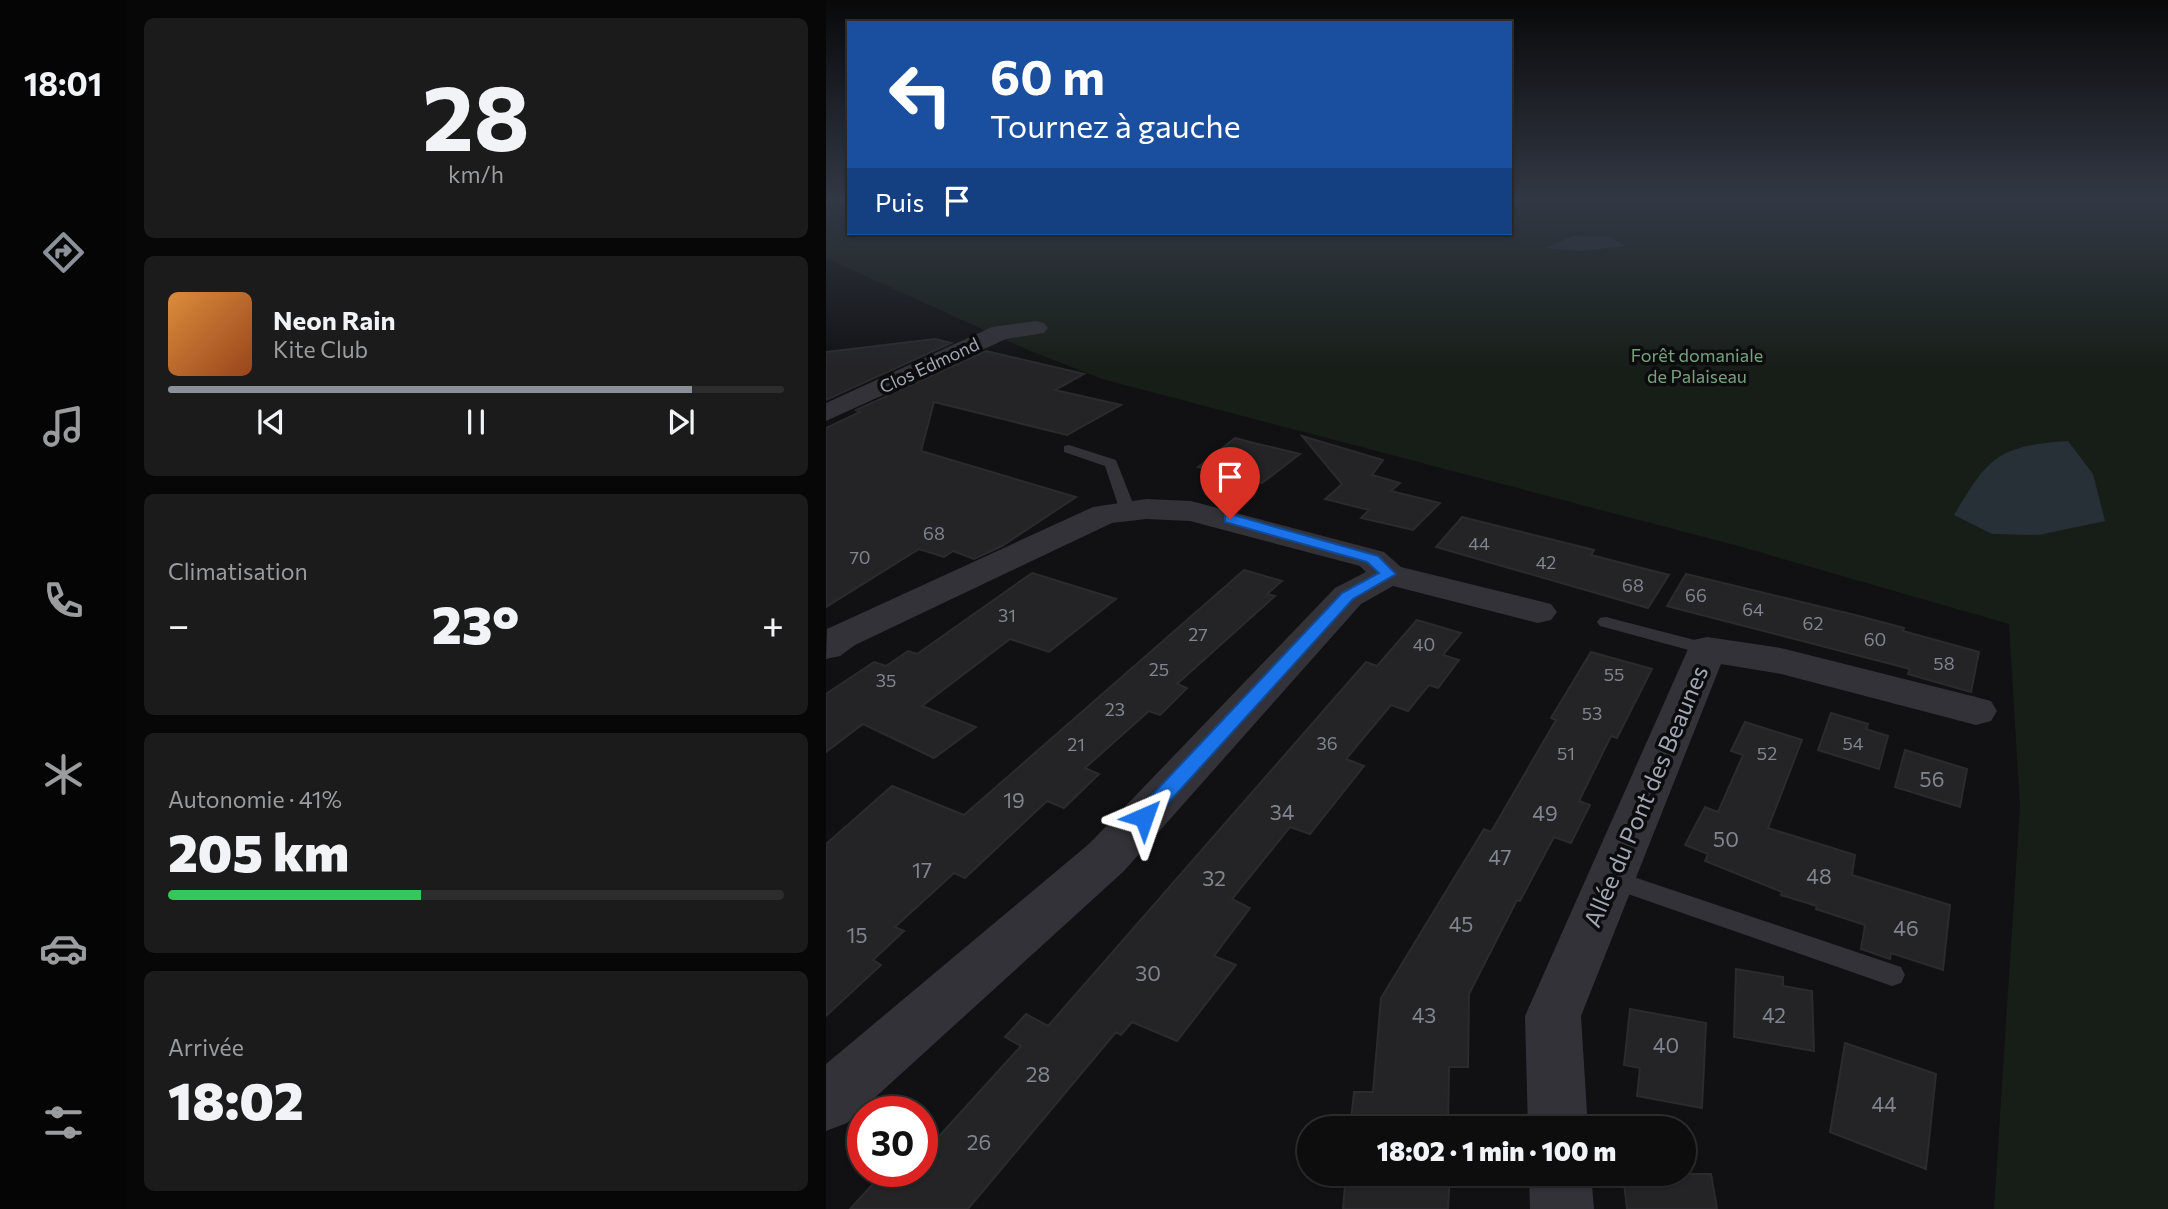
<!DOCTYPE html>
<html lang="fr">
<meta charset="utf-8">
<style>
body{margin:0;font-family:Commissioner,sans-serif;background:#1b1b1c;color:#f1f3f6;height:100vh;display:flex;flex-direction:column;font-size:26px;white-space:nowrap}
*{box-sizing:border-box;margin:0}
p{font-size:23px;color:#9a9c9e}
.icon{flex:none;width:38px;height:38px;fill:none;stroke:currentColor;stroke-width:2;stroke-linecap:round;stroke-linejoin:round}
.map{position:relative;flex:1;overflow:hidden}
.sheet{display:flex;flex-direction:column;gap:18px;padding:18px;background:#070708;width:700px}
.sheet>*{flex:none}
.banner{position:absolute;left:21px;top:21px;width:665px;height:214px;border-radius:0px;box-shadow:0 2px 5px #0004,0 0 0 2px #2d2d2e;background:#1a4fa0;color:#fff;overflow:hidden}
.speed{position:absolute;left:21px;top:1096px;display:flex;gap:14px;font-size:35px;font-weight:700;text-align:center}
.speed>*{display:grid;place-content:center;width:91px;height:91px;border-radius:50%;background:#0d0d0e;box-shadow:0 2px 5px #0004,0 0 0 2px #2d2d2e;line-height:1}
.speed .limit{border:10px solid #d22;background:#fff;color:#111}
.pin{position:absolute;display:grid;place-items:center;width:60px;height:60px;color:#fff;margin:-72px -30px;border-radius:50% 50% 50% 0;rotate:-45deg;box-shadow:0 0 7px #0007}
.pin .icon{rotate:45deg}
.me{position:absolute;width:77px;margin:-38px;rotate:43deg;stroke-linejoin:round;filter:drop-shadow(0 0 5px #0008)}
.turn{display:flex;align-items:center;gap:24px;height:147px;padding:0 28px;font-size:32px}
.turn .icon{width:91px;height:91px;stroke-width:2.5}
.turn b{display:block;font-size:49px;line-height:60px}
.then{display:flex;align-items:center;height:66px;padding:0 28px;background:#0003;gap:14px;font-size:26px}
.big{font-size:52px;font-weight:800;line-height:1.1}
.sheet .widget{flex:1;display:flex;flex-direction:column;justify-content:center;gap:10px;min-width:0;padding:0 24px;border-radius:10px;background:#1b1b1c}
.sheet .dial{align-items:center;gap:0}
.dial b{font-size:91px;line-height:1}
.song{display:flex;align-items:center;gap:21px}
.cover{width:84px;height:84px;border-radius:10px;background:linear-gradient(135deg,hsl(30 70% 55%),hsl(20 70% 35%))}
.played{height:7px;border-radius:4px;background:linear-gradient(90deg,#8c9099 85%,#2d2d2e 85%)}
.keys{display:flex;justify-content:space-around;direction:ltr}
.heat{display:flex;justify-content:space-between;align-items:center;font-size:38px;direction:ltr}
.charge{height:10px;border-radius:5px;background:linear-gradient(90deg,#34c759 41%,#2d2d2e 0)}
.trip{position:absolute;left:471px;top:1116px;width:399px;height:70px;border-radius:35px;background:#0d0d0e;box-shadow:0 2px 5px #0004,0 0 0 2px #2d2d2e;font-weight:800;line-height:70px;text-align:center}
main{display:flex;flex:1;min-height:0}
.menu{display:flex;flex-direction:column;width:126px;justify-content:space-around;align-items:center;background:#050506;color:#9a9c9e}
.menu .icon{width:49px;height:49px}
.menu .on{color:#8c9099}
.menu b{font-size:32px;color:#f1f3f6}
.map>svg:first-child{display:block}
.green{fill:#171e18}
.water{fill:#272f37}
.building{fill:#242427;stroke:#2b2b2f;stroke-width:2}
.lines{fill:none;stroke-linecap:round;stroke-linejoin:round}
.lane{fill:#323238;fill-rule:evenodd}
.street{fill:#323238;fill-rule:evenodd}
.route{fill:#1a73e8;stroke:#114b97;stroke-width:2}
.labels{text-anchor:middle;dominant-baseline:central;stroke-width:7;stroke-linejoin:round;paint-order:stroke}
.far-park-label{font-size:18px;fill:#76a17c;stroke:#0c0c0e}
.far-street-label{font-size:18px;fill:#a1a6b4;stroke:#0c0c0e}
.number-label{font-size:18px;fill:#818590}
.near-number-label{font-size:21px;fill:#818590}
.near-street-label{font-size:24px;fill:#a1a6b4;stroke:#0c0c0e}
</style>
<main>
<nav class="menu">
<b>18:01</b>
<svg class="icon on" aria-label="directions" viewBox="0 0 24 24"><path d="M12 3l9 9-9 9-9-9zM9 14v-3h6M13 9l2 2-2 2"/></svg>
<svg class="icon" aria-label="music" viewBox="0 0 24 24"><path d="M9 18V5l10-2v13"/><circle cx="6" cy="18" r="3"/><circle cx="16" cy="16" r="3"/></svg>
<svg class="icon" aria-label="phone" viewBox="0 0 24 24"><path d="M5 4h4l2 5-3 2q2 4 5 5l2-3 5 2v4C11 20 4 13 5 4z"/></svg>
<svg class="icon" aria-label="climate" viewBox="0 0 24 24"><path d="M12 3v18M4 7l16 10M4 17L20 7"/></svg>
<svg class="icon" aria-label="car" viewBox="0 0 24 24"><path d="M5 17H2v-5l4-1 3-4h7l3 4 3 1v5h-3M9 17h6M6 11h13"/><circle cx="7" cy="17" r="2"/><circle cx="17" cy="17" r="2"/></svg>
<svg class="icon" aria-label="filters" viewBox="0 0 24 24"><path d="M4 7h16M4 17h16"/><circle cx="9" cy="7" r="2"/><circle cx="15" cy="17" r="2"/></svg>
</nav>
<section class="sheet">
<div class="widget dial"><b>28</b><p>km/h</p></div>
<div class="widget">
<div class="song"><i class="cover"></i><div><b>Neon Rain</b><p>Kite Club</p></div></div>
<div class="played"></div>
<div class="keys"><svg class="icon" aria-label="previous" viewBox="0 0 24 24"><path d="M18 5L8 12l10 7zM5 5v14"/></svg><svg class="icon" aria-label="pause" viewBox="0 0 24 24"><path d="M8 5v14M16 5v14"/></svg><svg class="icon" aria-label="next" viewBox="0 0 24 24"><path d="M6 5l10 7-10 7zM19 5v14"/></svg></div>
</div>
<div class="widget"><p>Climatisation</p>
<div class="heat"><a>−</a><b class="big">23°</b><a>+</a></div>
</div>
<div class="widget"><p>Autonomie · 41%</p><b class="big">205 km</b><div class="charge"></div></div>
<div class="widget"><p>Arrivée</p><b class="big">18:02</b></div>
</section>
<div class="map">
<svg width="1342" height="1209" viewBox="0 0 1342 1209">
<rect width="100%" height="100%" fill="#111113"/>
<!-- green -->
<path class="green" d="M0,202H23V233H684V202H1342V1209H1168L1194,806L1183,624L916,547L276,379L202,350L0,258Z"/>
<!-- water -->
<path class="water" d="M747,236L784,237L799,246L755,251L719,248Z
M1242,441L1267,474L1279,521L1213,535L1166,534L1128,515C1163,456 1172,446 1242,441Z"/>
<!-- building -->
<path class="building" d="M109,339L125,343L0,400V352Z
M160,351L258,374L229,390L295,405L241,435L108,402L95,451L250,497L176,546L148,559L127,551L118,557L93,549L0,607V428L34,412L30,410Z
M476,436L557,460L546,475L574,483L565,491L614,503L587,530L535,518L543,510L499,499L516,484Z
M409,438L428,443L474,454L436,483L372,467Z
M636,517L768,550L765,555L843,575L822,608L610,547Z
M418,570L456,581L441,594L449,596L351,684L361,688L334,715L323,711L259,768L273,774L238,808L221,801L139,878L128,873L69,927L78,931L47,960L55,965L0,1016V844L66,786L138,815Z
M206,573L290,599L223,652L184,639L96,706L150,727L108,758L37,724L0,752V694L48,662L60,666L82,651L91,654Z
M860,574L1033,616L1078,628L1077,631L1153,652L1145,692L1082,674L1084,669L841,606Z
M591,620L635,633L617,655L633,660L612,688L603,685L582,711L565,705L520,759L538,766L484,834L464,827L406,899L424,908L388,956L410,965L351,1041L306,1022L295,1035L290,1032L142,1209H24L59,1171H96V1155L195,1046L179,1037L200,1014L222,1026L540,662L551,666Z
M765,652L826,669L791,738L785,736L753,801L764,805L745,843L728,837L694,901L691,900L643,994L642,1067H623L622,1129H524L528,1092H547L555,998L658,829L665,832L730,720L725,718Z
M1005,713L1042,724L1040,729L1062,736L1053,769L992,750Z
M919,722L976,740L942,828L1029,855L1026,875L1124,905L1117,970L1065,953L1064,959L1035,949L1039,925L990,909L991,906L955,895L956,892L879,861L882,854L859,845L879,807L892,812L917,755L905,751Z
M1079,750L1141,769L1134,807L1069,787Z
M910,969L957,977V986L986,991L988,1051L908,1037Z
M804,1009L880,1023L876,1108L811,1096L814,1068L798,1065Z
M1019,1043L1110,1074L1100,1169L1004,1132Z
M520,1174H624L622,1209H517Z
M797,1174H885L891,1209H801Z"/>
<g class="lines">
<!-- lane -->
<path class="lane" d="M243,445L290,460L310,511L307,514L302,516L294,511L279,466L238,452V446Z
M780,617L888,645L890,649L881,655L774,626L771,622L774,618Z
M784,869L1066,964L1075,967L1079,975L1075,983L1066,986L776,885L772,878L776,871Z"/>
<!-- street -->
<path class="street" d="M210,321L218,323L222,328L218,333L180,339L0,421V403L166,327Z
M320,499L365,501L558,552L575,567L725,604L731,612L725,620L712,623L567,586L535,604L298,871L21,1123L0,1131V1064L264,843L509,588L540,572L534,566L364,521L320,519L286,523L29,645L14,656L0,659L1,629L267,507Z
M881,637L955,648L1150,697L1165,701L1171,711L1165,721L1150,725L955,674L895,664L755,1016L762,1129H702L699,1016L862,649L867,640Z
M703,1174H765L768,1209H704Z"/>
</g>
<!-- sky -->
<linearGradient id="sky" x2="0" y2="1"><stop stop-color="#09090a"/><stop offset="0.54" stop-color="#323844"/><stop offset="1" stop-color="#323844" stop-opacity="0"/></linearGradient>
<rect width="1342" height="371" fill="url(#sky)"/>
<!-- route -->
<path class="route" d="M404,514L552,556L570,574L527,599L325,822L318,825L311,822L308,817L311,811L516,593L553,573L541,562L399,522V516Z"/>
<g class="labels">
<!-- far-park labels -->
<g class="far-park-label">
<text x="871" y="355">Forêt domaniale<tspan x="871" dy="21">de Palaiseau</tspan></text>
</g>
<!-- far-street labels -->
<g class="far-street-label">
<text transform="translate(103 365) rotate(-25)">Clos Edmond</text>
</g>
<!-- number labels -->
<g class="number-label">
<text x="108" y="533">68</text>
<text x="653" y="543">44</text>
<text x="34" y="557">70</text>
<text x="720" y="562">42</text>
<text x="807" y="585">68</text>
<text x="870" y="595">66</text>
<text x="927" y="609">64</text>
<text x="181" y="615">31</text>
<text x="987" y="623">62</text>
<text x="372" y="634">27</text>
<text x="1049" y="639">60</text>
<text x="598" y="644">40</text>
<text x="1118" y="663">58</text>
<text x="333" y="669">25</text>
<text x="788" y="674">55</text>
<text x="60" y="680">35</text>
<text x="289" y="709">23</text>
<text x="766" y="713">53</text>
<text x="501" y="743">36</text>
<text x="1027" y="743">54</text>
<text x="250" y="744">21</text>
<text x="740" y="753">51</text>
<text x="941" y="753">52</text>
</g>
<!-- near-number labels -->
<g class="near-number-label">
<text x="1106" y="778">56</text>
<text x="188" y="799">19</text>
<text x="456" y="811">34</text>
<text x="719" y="812">49</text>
<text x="900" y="838">50</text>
<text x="674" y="856">47</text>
<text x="96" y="869">17</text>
<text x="993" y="875">48</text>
<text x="388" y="877">32</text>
<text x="635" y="923">45</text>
<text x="1080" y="927">46</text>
<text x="31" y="934">15</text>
<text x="322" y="972">30</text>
<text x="598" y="1014">43</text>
<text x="948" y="1014">42</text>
<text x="840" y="1044">40</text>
<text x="212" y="1073">28</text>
<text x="1058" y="1103">44</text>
<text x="153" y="1141">26</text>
</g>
<!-- near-street labels -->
<g class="near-street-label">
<text transform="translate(819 796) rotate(-67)">Allée du Pont des Beaunes</text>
</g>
</g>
</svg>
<div class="speed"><div class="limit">30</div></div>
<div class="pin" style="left:404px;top:519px;background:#d93025"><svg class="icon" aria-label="arrive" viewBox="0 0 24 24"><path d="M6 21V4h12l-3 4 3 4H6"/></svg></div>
<svg class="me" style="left:318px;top:817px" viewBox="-20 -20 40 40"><path d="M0-17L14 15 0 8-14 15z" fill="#1a73e8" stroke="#fff" stroke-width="4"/></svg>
<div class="trip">18:02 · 1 min · 100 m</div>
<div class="banner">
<div class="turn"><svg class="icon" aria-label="left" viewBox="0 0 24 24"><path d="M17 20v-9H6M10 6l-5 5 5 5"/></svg><div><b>60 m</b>Tournez à gauche</div></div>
<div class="then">Puis<svg class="icon" aria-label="arrive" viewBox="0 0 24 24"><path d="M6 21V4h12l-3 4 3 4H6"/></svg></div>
</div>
</div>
</main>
